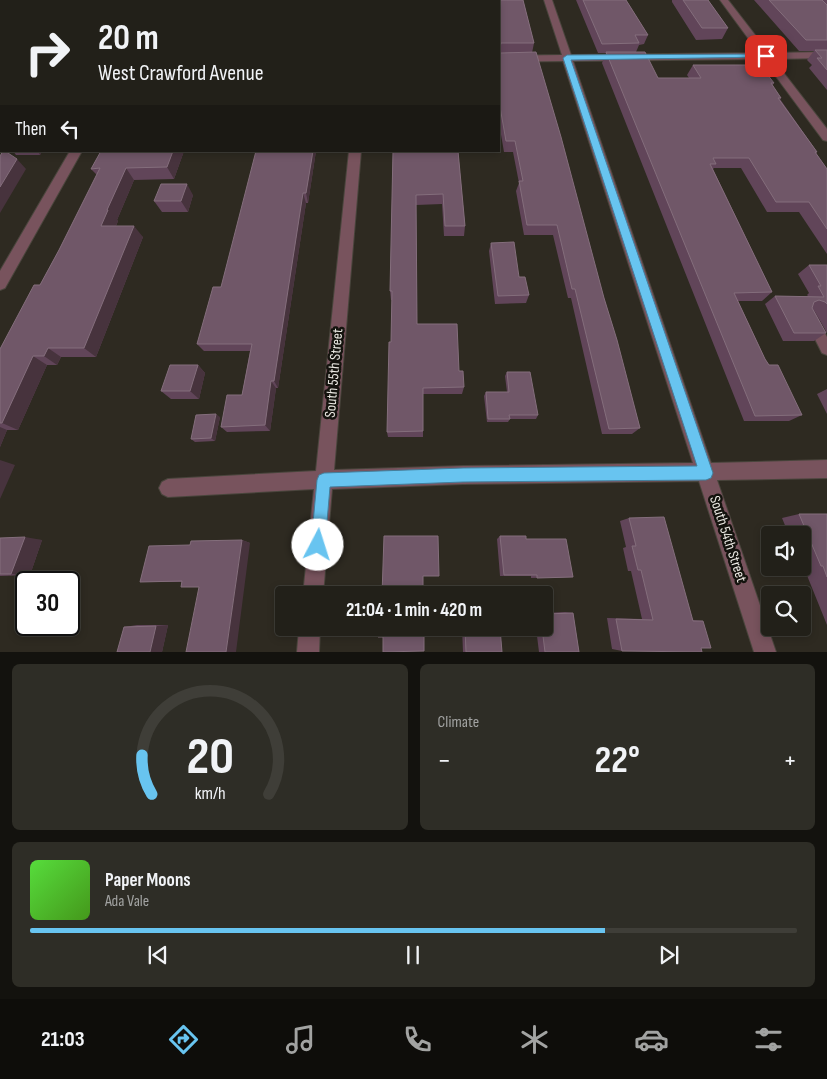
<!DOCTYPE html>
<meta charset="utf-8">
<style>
body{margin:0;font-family:"Sofia Sans Condensed",sans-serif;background:#2e2d26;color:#f1f3f6;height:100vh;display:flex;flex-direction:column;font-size:19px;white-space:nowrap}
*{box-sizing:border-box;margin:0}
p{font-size:16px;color:#a2a3a2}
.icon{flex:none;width:28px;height:28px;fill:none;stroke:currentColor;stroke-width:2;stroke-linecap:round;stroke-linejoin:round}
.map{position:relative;height:652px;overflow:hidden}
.panel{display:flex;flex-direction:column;gap:12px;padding:12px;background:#13120e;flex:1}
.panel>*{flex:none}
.banner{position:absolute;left:0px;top:0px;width:500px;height:152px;box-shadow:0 2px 8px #0003,0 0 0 1px #3f3e38;background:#222019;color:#f1f3f6;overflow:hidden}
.tools{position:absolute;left:761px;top:526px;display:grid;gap:10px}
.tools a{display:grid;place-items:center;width:50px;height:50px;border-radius:5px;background:#222019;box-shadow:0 2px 8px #0003,0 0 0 1px #3f3e38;font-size:25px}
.speed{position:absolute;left:15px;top:571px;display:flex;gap:10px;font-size:25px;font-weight:700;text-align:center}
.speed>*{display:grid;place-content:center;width:65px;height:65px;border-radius:50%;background:#222019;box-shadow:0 2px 8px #0003,0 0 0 1px #3f3e38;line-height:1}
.speed .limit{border:2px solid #111;border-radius:8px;background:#fff;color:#111}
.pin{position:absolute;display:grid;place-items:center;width:42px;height:42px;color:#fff;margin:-21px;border-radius:10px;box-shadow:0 2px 8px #0006}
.me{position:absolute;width:55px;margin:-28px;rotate:5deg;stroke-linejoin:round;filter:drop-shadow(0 0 4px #0008)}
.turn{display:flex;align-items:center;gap:18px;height:105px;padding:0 15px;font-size:22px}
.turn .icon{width:65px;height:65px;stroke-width:2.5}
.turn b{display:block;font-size:35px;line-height:42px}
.then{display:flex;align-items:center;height:48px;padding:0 15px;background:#0003;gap:10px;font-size:19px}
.big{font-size:38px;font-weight:700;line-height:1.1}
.panel .widget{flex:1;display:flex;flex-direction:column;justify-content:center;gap:8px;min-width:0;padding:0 18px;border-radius:8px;background:#2e2d26}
.panel .dial{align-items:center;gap:0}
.dial svg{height:130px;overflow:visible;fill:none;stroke:#3f3e38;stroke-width:7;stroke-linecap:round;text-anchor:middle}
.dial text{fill:#f1f3f6;stroke:none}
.song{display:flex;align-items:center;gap:15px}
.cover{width:60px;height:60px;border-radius:8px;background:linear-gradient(135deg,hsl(110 70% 55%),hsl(100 70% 35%))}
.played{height:5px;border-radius:2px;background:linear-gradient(90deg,#68c4f0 75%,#3f3e38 75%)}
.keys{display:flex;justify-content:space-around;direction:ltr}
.heat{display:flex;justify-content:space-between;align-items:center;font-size:28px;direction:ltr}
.panel .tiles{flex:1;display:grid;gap:12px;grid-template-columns:1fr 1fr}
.widget:last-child{grid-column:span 2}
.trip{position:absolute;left:275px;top:586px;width:278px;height:50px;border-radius:5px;background:#222019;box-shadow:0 2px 8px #0003,0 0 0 1px #3f3e38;font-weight:700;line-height:50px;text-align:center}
.dock{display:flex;height:80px;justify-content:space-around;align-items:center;background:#0e0d0a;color:#a2a3a2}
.dock .icon{width:35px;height:35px}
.dock .current{color:#68c4f0}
.dock b{font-size:22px;color:#f1f3f6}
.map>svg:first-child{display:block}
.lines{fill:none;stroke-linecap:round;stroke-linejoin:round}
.lane-casing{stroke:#49453c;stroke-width:2}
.street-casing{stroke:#49453c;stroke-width:2}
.lane{fill:#78535d;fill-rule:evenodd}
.street{fill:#78535d;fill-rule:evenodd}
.wall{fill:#614559}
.shaded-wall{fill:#47333d}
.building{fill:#705768;stroke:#846e7c}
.route{fill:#68c4f0;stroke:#447f9c}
.labels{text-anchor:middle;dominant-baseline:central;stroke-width:5;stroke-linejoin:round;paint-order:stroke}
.street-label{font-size:15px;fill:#eceae4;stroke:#14130e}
</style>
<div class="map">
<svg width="827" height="652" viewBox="0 0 827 652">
<rect width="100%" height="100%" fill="#2e2a21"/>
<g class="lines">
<defs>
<path id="lane" d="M813,318L817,319L827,337V355L822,353L807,323L809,319Z"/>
<path id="street" d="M159,0H167V1H159Z
M365,0H373V1H365Z
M544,0H552L571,55L759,53L720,0H728L769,53L827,52V58L773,59L827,129V141L823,140L763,59L573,61L711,463L827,460V478L717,480L776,652H754L699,481L463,484L332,489L323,595H303L314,489L168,497L162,494L159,488L162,482L168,479L316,471L349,151H361L334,470L463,466L693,463L563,61L499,62V56L562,55Z
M70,151H82L5,288L0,290V271Z
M299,628H320L319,652H297Z"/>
</defs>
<!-- lane casing -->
<use href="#lane" class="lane-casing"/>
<!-- street casing -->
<use href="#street" class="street-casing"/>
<!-- lane -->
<use href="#lane" class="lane"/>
<!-- street -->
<use href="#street" class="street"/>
</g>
<!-- wall -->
<path class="wall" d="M472,0H523L534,43L532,53L604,298L640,428L632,434H602L571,298H568L553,235H524L516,191L519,183L513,152H504L499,123V1H472Z
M576,0H626L648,35L644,44L639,45L636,52L658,78H689L687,75L693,65L774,83L772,86L781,98L780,99L817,152L816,153L827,169V254L799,212H767L741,168H714L713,169L772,292L762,301H738L765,359L802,415L789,421H744L602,63L606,53H598Z
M672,0H708L728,28L722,39L696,40L672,2Z
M754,0H827V90L809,68L812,65L807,60L814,51H799Z
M13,151H42L40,155H16Z
M184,151L174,179L134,180L117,220L118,221L116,226L143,237L96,357H61L57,365H47L18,430H7L0,447V349L40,285L59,250L97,175L91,169Z
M316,151L308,203H306L278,388H276L270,431L227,432L221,427L242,395L250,351H204L197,344L221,287Z
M393,151H458L465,226L464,236H444L442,204L416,205L417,324L459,371L464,387L462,394H423V437H388L387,432L391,342L392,300H391L390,291Z
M193,195L188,212H162L154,201Z
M491,243L519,277L529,295L526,303L495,304L489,251Z
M809,265H827V333L814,310L826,333L814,341H783L765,304L775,296H808L807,295L809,293L798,274Z
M198,365L205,373L199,399H171L161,391Z
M507,372L538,415L536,419H510L508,422H487L484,396L486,392H507L505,376Z
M827,389V414L817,394Z
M220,417L215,441L195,442L191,439Z
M799,514H827V625L804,568H802V535H789L782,518Z
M629,518L693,620L703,621L622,651L612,649L607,618L642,619L631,571H628L623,548L626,547L620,521Z
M500,536L573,577L531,578V576H500L497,539Z
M0,538L42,540L30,575L0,576Z
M242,540L250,543L199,587H181L182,582H140L190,545Z
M565,612L573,613L579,652H539L536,628H544V613Z
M137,625H168L162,652L124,627Z
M462,628H500L502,652H463Z"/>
<!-- shaded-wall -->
<path class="shaded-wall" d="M128,0H139L138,1H127Z
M38,151H42L40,155Z
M173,151H184L174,179L167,167Z
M313,151H316L308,203L306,193Z
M17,159L26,169L0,213V187Z
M126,168L134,180L117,220L118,221L111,237L101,226L107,210Z
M187,184L193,195L188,212L181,201Z
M303,193L306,203L278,388L274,381Z
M134,226L143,237L96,357L84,348Z
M48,348L61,357L57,365L44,356Z
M33,356L47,365L18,430L2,423Z
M198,365L205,373L199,399L190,391Z
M271,381L276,388L270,431L265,425Z
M216,414L220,417L215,441L211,438Z
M0,427L7,430L0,447Z
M0,460L15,465L0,499Z
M25,537L42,540L30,575L11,574Z
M242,540L250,543L236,652H226Z
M168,625L162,652H150L156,626Z"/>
<!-- building -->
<path class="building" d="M72,0H128L127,1H71Z
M183,0H235L234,1H182Z
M296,0H337V1H296Z
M398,0H440V1H398Z
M478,0H523L534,43H501L499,51L501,53L536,52L561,137L604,298L617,340L640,428L609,429L575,289H572L557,225H527L519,181H523L515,141H506L499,101V1H478Z
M583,0H626L648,35H635L639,43L602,44Z
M683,0H708L728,28H702Z
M769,0H822L827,5V40H806Z
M815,50H827V70L817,58H822Z
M606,52H645L658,78H701L693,65H760L774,83H771L781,98H778L817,152H815L827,169V229L809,202H776L749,158H713L716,164H710L772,292L734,293L765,359L769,365H778L802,415L755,416Z
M1,92V121L0,120V94Z
M3,151H5L17,159L0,187V156Z
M101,151H173L167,167L126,168L107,210H108L101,226H134L84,348H48L44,356H33L2,423H0V349L34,285H40L59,250L100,168L91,169Z
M256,151H313L306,193H303L274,381H271L265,425L221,427L227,395H242L252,344H197L213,287H221Z
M393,151H458L465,226H445L443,194L416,195L417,324H457L459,371H463L464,387L423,388V431L387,432L389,342H391L392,291H390Z
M161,184H187L181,201H154Z
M514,242L519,277H525L529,295L498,296L491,243Z
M809,265H827V304L825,302L819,300L814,302L812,308L826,333H794L775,296L824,297L818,286H821Z
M170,365H198L190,391H161Z
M507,372H530L538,415H509L510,419H488L486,392H509Z
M216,414L211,438L191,439L196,415Z
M799,514H827V577L823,566H821Z
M664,517L693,621H703L711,648H701L702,652L622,651L616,619L653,620L641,570H638L632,546H636L629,518Z
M384,536H438L439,576H423V595H382Z
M500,536H526V539H566L573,577L537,578V575H504Z
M25,537L11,574H0V538Z
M242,540L226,652H186L199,587H181L182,581L140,582L149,546L190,545L191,541Z
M573,613L579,652H545L542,628H544V614Z
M156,626L150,652H117L124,627Z
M378,628H424V651L383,652V637H378Z
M465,628H500L502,652H466Z"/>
<!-- route -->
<path class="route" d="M766,54H769V57L571,60L713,473L711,478L706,480L463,482L330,487L325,545L323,551L318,553L313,551L311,545L317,480L319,475L324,473L463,468L697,466L563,58L567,55Z"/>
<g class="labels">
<!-- street labels -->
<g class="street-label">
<text transform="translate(334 373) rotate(-85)">South 55th Street</text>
<text transform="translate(728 539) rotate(72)">South 54th Street</text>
</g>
</g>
</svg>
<div class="tools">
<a><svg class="icon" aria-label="sound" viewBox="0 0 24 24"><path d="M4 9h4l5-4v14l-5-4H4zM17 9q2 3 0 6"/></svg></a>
<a><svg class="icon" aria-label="search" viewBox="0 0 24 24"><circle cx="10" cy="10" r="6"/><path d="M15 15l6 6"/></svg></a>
</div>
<div class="speed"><div class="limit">30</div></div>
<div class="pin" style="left:766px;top:56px;background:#d93025"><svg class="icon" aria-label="arrive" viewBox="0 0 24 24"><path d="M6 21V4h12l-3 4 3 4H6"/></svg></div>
<svg class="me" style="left:318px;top:545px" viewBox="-20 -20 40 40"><circle r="19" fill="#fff"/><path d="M0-13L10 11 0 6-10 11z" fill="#68c4f0"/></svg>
<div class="trip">21:04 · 1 min · 420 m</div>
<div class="banner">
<div class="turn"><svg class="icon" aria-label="right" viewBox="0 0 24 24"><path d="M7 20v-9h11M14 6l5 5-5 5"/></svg><div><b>20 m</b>West Crawford Avenue</div></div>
<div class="then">Then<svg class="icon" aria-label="left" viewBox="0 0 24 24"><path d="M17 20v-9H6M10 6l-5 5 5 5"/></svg></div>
</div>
</div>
<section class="panel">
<div class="tiles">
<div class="widget dial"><svg viewBox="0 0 100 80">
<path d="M14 69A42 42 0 1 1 86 69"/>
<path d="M14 69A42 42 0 0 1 8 45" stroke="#68c4f0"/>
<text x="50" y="56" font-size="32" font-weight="700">20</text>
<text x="50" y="72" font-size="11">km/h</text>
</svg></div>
<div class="widget"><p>Climate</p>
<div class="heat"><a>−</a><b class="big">22°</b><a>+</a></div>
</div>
<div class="widget">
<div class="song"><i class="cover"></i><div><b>Paper Moons</b><p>Ada Vale</p></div></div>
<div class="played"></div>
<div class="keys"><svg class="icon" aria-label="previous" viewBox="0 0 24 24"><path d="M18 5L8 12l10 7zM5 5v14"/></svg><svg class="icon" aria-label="pause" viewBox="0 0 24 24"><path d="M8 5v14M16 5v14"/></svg><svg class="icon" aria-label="next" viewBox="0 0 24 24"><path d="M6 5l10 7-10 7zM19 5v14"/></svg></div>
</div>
</div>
</section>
<nav class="dock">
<b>21:03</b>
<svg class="icon current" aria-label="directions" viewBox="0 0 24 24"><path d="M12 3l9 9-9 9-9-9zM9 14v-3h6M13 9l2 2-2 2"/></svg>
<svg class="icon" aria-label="music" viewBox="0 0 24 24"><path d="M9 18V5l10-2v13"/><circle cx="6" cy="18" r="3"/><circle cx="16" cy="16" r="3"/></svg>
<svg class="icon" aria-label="phone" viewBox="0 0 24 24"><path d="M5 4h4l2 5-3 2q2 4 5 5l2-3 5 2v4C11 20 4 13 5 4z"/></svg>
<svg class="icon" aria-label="climate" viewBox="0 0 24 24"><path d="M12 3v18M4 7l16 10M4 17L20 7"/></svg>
<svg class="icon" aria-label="car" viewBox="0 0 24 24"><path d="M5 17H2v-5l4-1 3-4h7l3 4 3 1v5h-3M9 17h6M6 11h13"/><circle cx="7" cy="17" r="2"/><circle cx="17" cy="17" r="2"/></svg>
<svg class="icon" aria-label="filters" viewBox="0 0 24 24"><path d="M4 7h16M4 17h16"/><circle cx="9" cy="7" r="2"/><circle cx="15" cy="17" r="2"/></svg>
</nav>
